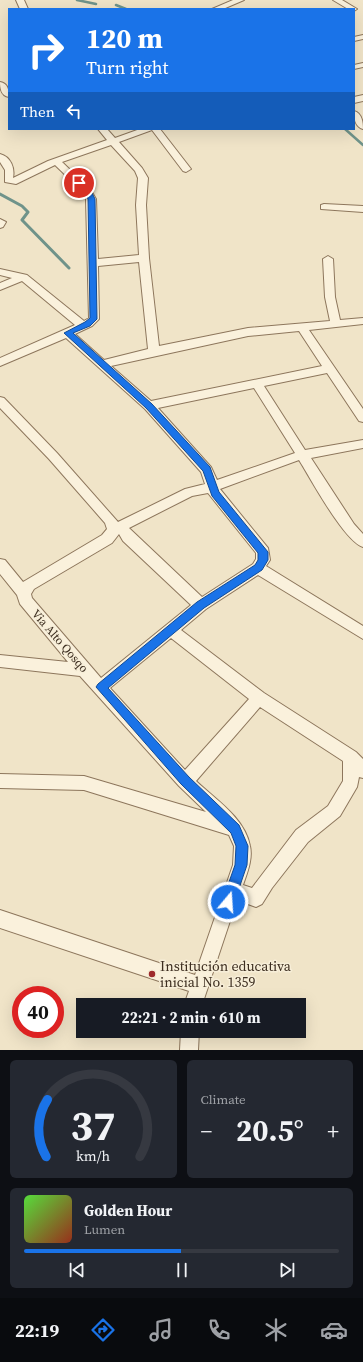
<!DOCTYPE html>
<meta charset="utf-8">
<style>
body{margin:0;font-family:"Source Serif 4",serif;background:#242831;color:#f1f3f6;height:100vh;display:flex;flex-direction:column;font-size:15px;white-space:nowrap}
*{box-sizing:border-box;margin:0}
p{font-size:13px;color:#9ea1a6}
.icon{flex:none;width:22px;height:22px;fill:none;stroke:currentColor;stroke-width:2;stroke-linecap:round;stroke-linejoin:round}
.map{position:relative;height:1050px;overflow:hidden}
.panel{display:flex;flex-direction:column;gap:10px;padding:10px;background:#0d0f14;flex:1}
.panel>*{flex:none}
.banner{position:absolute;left:8px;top:8px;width:347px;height:122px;border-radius:0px;box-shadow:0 4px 16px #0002;background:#1a73e8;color:#fff;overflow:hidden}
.speed{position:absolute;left:12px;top:986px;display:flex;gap:8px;font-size:20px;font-weight:700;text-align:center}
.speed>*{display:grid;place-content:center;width:52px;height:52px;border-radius:50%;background:#171b24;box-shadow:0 4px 16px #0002;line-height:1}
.speed .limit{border:6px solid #d22;background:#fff;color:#111}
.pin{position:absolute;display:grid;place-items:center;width:34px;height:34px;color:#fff;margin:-17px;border:2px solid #fff;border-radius:50%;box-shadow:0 1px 4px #0007}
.me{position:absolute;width:44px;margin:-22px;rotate:18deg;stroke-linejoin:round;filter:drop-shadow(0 0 3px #0008)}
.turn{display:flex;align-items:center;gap:14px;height:84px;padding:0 12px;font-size:18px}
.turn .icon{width:52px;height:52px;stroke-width:2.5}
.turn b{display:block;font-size:28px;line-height:34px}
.then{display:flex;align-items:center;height:38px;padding:0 12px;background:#0003;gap:8px;font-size:15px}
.big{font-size:30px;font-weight:700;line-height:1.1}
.panel .widget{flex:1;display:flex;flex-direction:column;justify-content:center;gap:6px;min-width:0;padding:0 14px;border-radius:6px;background:#242831}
.panel .dial{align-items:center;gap:0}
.dial svg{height:104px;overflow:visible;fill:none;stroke:#363941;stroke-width:7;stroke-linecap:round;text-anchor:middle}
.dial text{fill:#f1f3f6;stroke:none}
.song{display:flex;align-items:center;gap:12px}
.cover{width:48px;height:48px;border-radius:6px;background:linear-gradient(135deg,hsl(110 70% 55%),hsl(10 70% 35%))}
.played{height:4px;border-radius:2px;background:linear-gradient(90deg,#1a73e8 50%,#363941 50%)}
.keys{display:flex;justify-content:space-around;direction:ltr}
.heat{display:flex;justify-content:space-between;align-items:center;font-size:22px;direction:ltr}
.panel .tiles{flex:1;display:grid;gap:10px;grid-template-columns:1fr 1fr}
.widget:last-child{grid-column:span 2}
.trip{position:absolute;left:76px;top:998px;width:230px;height:40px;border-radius:0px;background:#171b24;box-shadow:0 4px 16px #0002;font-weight:700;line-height:40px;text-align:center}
.dock{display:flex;height:64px;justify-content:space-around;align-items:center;background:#090b0e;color:#9ea1a6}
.dock .icon{width:28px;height:28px}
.dock .selected{color:#1a73e8}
.dock b{font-size:18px;color:#f1f3f6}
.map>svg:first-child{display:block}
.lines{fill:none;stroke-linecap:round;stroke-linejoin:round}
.stream-far1{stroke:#6f938a;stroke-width:2.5}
.stream{stroke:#6f938a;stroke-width:3}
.minor-casing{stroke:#8d765c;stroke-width:2}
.minor{fill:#faf1dc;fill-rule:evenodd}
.route{fill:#1a73e8;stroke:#114b97}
.poi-dot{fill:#9e2a2b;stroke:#f7eed8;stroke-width:1.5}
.labels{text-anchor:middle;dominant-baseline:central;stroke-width:3;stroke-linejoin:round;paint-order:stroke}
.street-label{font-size:12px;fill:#3d2e20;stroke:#f7eed8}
.near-poi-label{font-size:14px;fill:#3d2e20;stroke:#f7eed8;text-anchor:start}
</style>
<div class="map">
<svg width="363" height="1050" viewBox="0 0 363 1050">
<rect width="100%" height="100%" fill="#f0e4c8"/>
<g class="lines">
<!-- stream-far1 -->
<path class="stream-far1" d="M77,0L96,4
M116,5L126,9
M345,129L363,145"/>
<!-- stream -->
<path class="stream" d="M0,194L22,206L28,212L22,220L69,268"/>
<defs>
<path id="minor" d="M16,0H24L28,9H20Z
M233,0H244L223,9H212Z
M333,0H342L357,9L354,11V9H348Z
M363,35V39L354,41V37Z
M363,63V67L354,69V65Z
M0,82C8,83 9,91 9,97C1,96 0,88 0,82Z
M363,95V101L354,103V97Z
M354,111C362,113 363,122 363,129C355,127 354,118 354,111Z
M98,129H107L115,138L140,129H160L191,169L186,172L183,171L152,130L119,142L142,168L148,178L146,205L149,258L159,346L248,328L330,321L325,297L323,259L328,256L333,259L335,297L340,320L363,318V324L309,330L363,409V422L359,421L327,373L264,386L305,450L363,440V448L311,458L354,524L363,534V547C344,541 311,479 299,460L220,489L268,548L270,560L266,566L363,626V639L258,575L206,609L181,630L264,693L356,752L363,759V778L359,777L357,787L340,816L308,842L272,888L262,904L256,907L237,900L202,1005H184L189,991L0,928V910L195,975L233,865L234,846L229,835L84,790L0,788V774L84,776L206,812L179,786L80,676L0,667V655L68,662L20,604L17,595L0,574V559L5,560L23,582L102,535L107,529L105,523L49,459L0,408V397L4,398L57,453L118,522L185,489L205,484L201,472L145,409L66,338L0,366V358L75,325L22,281L0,290V283L12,278L0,275V269L27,275L84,321L89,318L86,199L83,192L55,165L16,184L5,182V170L0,162V154C11,157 15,168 13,178L48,161L107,140ZM111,145L135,171L138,178L136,205L139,255L98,259L96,199L90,189L62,162ZM139,262L148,349L104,360L75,334L92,326L99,319L98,266ZM299,331L322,366L151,401L111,366L248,336ZM254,388L295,453L217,480L211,467L158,408ZM208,493L256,553V559L253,564L202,597L129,528L192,496ZM119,534L123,541L191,605L101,678L32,598L31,594L34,589L112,543ZM171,638L249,699L185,770L110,688ZM260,707L343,761V781L328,806L296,830L252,888L243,885C247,873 253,859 250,846C245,818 215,799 196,781Z
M324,204L363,206V212L321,209V205Z
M0,219L6,222L3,227L0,228Z
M181,1031H199L198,1050H180Z"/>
</defs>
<!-- minor casing -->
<use href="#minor" class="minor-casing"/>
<!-- minor -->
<use href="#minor" class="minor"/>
</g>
<!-- route -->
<path class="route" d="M77,182H81L90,189L95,199L97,319L90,326L73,333L152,404L210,467L219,492L268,552V560L262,570L204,608L108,688L189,777L239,825L248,846L247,865L233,906L228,908L224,906L222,902L235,865L236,846L231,833L181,784L96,687L98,684L197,602L255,565L258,560V553L212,496L203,471L146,408L64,333L85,322L90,318L88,199L85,192L76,183Z"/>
<!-- markers -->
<circle class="poi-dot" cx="152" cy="974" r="4"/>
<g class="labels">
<!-- street labels -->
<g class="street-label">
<text transform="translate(60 641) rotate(49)">Via Alto Qosqo</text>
</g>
<!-- near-poi labels -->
<g class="near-poi-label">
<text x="160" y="966">Institución educativa<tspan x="160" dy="16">inicial No. 1359</tspan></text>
</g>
</g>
</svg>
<div class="speed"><div class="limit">40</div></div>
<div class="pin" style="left:79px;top:183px;background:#d93025"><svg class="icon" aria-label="arrive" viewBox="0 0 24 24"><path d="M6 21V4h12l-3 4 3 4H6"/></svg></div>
<svg class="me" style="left:228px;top:902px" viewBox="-20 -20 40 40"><circle r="17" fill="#1a73e8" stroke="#fff" stroke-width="3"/><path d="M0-11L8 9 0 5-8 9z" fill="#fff"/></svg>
<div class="trip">22:21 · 2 min · 610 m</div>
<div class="banner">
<div class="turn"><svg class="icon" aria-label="right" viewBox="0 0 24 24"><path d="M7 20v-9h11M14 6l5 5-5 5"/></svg><div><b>120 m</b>Turn right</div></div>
<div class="then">Then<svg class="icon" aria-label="left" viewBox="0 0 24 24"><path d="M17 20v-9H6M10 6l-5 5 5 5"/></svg></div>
</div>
</div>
<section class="panel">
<div class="tiles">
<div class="widget dial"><svg viewBox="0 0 100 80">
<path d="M14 69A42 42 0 1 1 86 69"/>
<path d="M14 69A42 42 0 0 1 15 25" stroke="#1a73e8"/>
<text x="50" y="56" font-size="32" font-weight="700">37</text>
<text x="50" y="72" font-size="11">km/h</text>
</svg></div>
<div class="widget"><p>Climate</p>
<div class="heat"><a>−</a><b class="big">20.5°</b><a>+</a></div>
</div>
<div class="widget">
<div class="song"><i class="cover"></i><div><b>Golden Hour</b><p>Lumen</p></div></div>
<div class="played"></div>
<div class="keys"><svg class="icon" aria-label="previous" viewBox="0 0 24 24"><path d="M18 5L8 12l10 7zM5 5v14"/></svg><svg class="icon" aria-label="pause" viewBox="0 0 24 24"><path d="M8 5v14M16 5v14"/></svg><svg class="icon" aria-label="next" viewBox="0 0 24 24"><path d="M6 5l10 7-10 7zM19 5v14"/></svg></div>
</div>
</div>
</section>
<nav class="dock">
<b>22:19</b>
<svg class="icon selected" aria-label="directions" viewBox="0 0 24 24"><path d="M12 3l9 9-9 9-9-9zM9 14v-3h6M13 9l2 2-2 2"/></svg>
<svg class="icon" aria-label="music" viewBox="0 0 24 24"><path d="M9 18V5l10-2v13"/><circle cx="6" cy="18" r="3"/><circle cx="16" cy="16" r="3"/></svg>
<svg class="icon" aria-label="phone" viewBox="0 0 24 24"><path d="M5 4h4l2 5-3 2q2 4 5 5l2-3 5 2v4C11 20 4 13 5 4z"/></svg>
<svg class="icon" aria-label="climate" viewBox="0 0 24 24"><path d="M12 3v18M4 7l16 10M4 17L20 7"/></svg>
<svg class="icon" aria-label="car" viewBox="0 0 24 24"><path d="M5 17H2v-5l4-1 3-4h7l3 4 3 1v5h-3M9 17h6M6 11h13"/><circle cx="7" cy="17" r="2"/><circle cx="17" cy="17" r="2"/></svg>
</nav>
